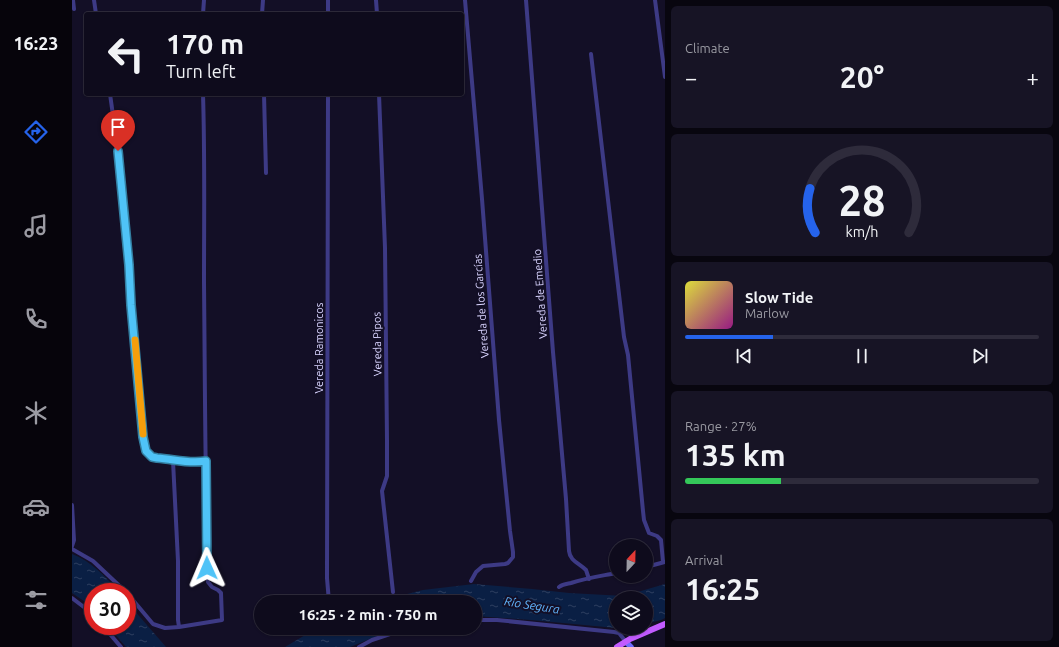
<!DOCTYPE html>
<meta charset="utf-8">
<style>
body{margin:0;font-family:Ubuntu,sans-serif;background:#171425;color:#f1f3f6;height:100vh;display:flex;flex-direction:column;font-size:15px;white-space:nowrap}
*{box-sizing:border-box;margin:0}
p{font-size:13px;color:#9b9ba3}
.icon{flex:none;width:22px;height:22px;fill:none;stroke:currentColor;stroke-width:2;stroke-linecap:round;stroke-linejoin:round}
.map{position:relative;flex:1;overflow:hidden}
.drawer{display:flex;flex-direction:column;gap:6px;padding:6px;background:#08060f;width:394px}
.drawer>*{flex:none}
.banner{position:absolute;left:12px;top:12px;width:380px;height:84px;border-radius:4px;box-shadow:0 1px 3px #0004,0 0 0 1px #2e2b3b;background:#0e0b1c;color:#f1f3f6;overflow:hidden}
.needle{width:26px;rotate:22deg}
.tools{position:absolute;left:537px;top:539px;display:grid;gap:8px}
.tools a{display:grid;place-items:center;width:44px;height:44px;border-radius:50%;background:#0e0b1c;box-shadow:0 1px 3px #0004,0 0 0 1px #2e2b3b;font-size:20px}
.speed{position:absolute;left:12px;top:583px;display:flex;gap:8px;font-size:20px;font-weight:700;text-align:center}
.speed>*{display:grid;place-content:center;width:52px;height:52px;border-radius:50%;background:#0e0b1c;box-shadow:0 1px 3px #0004,0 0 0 1px #2e2b3b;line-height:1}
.speed .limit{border:6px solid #d22;background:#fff;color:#111}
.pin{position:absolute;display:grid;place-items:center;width:34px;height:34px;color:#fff;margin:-41px -17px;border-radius:50% 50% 50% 0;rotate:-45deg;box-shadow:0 0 4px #0007}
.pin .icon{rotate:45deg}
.me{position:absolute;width:44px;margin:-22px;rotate:359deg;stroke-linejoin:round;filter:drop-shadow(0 0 3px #0008)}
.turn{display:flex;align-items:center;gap:14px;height:84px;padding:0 16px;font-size:18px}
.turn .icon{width:52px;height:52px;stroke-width:2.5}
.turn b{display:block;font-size:28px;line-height:34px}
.big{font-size:30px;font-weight:600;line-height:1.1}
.drawer .tile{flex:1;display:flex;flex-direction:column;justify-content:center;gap:6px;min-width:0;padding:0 14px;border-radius:6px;background:#171425}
.drawer .dial{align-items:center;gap:0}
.dial svg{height:104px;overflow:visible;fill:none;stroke:#2e2b3b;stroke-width:7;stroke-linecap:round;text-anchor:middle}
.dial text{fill:#f1f3f6;stroke:none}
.song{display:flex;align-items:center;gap:12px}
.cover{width:48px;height:48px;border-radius:6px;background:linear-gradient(135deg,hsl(60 70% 55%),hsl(310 70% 35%))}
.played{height:4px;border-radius:2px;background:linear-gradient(90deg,#2563eb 25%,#2e2b3b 25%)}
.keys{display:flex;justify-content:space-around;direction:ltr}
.heat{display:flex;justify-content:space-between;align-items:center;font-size:22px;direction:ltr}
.charge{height:6px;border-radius:3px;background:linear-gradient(90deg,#34c759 27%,#2e2b3b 0)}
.trip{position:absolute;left:182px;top:595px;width:228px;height:40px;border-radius:20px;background:#0e0b1c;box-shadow:0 1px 3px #0004,0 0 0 1px #2e2b3b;font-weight:600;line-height:40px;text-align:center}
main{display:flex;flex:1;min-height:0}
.tabs{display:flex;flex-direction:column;width:72px;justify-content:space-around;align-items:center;background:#06040b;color:#9b9ba3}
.tabs .icon{width:28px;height:28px}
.tabs .current{color:#2563eb}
.tabs b{font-size:18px;color:#f1f3f6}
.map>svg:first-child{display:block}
.water{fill:url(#water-ripples)}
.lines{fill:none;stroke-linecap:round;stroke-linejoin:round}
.street{stroke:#3d3a85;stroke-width:4}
.secondary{stroke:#6f6bff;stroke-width:5.5}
.primary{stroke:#c25bff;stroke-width:6}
.route-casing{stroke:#337fa1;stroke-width:10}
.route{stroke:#4fc3f7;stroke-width:7}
.slow{stroke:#f59e0b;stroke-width:7}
.labels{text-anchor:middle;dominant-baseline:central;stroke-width:4;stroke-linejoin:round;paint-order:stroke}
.street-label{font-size:11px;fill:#d9d4ff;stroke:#130f26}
.water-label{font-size:12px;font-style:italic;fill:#62b6ff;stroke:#130f26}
</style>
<main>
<nav class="tabs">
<b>16:23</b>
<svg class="icon current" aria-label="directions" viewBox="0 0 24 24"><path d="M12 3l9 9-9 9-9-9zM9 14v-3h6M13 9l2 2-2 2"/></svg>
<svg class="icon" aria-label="music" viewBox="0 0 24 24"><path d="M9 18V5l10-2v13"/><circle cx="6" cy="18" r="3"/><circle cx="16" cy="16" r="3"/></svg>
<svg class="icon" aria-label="phone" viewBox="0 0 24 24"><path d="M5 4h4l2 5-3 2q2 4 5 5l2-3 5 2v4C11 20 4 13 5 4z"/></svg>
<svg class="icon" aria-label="climate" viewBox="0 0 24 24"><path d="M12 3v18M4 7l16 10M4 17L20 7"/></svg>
<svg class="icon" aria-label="car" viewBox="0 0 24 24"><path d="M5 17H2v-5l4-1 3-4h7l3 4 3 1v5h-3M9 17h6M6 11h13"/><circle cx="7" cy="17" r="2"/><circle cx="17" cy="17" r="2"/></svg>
<svg class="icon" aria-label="filters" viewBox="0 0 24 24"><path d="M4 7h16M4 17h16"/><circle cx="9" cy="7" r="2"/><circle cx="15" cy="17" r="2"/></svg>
</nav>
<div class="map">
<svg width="593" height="647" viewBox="0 0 593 647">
<defs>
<pattern id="water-ripples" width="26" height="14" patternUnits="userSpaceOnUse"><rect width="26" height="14" fill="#0a1f44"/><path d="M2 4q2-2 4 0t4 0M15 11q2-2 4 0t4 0" fill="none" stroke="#2d3f60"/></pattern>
</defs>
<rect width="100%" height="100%" fill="#130f26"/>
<!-- water -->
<path class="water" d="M0,554C19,561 34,577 47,592H21V607L0,593Z
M402,584L460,589L497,593L552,596L593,584V618L589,620L574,624V598H544V628L459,620L403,616V602H304L351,590Z
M55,602L94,647H54L36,626H55Z
M245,628H325L278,647H213Z"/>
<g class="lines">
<!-- street -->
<path class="street" d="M1,0L2,9
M22,0L24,14
M304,0L305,14
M393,0L410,199L427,420L438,531L441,552V557L436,563L433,564L411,566L404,572L399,581
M454,0L481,352L494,499L497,551C498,561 507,563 514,570L517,579
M583,0L593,77
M131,14L132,0
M190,14L191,0
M256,14V0
M519,54L552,337L556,355L571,511L572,520L577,533L585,536L589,540L591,562
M38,94L46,151L51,206L71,437C72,441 72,447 74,450C78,460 92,458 101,461
M192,94L194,173
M256,94L255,578L257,602
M307,94L313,248L315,440V476L310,491L321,592
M0,505L2,540L0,546
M0,549L21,561L54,592
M574,567L589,563L593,562
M487,587C491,584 494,584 499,583C514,578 529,576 544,573
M55,593L81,624L93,628L107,627L150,620L149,593L146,590L140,587L136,582C133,482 133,382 132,282C132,219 133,157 131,94
M0,598L21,614
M403,620H425L542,632L547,633L554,642
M31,626L49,647
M107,627L106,620V561L101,461L125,462L134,461
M287,647L300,640L336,628"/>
<!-- secondary -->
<path class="secondary" d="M554,642L559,647"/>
<!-- primary -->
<path class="primary" d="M545,647L558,639L593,624"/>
</g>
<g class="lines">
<defs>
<path id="route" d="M46,151L57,265L59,305L71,437L74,451L80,457L85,458C102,459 116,464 134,461L135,568"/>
</defs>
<!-- route casing -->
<use href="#route" class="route-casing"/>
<!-- route -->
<use href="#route" class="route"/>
<!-- slow -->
<path class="slow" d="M63,340L71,434"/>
</g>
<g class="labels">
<!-- street labels -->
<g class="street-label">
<text transform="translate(468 294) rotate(-94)">Vereda de Emedio</text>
<text transform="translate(409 306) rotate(-94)">Vereda de los Garcías</text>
<text transform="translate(305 344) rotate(-91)">Vereda Pipos</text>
<text transform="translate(247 348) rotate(-90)">Vereda Ramonicos</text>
</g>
<!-- water labels -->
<g class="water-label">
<text transform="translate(460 605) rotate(9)">Río Segura</text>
</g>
</g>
</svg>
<div class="tools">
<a><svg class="needle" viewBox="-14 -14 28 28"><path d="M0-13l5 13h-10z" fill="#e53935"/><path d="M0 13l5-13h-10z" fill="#9b9ba3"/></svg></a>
<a><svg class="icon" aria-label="layers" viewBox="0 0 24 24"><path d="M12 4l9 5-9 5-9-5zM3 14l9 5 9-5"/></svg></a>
</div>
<div class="speed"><div class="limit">30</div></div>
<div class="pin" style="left:46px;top:151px;background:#d93025"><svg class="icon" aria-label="arrive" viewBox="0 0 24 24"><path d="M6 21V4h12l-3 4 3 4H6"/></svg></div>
<svg class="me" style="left:135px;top:568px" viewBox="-20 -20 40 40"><path d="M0-17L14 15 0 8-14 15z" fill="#4fc3f7" stroke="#fff" stroke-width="4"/></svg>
<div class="trip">16:25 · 2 min · 750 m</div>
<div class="banner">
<div class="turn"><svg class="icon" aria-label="left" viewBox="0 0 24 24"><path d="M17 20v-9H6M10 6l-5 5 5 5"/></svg><div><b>170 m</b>Turn left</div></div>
</div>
</div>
<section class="drawer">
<div class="tile"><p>Climate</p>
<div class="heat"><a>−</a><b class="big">20°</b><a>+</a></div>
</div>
<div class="tile dial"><svg viewBox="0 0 100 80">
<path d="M14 69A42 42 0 1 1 86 69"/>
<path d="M14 69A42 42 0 0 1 10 35" stroke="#2563eb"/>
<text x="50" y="56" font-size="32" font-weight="700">28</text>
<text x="50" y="72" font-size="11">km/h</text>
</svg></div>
<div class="tile">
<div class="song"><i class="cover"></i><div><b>Slow Tide</b><p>Marlow</p></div></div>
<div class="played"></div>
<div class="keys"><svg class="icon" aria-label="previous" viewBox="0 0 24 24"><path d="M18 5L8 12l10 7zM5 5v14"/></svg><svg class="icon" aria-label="pause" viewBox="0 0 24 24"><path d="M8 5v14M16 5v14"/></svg><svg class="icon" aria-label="next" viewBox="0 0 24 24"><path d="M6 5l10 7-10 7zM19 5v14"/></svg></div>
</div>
<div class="tile"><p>Range · 27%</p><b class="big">135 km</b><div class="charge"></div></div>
<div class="tile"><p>Arrival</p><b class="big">16:25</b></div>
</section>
</main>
